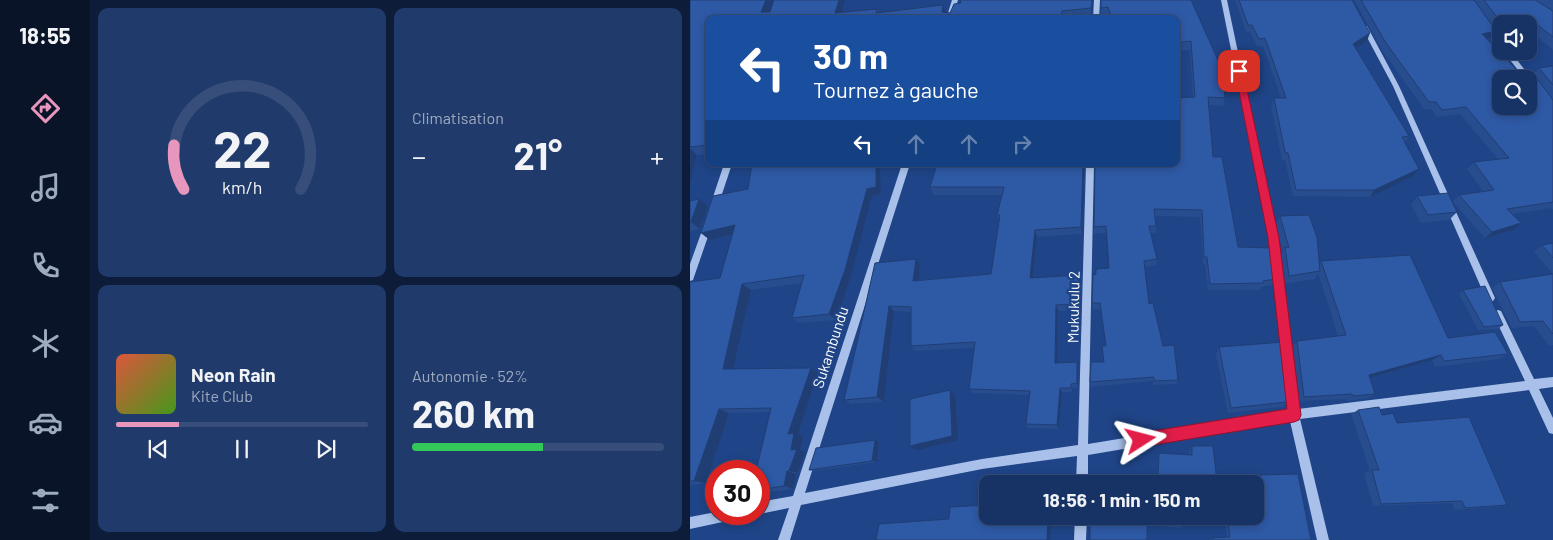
<!DOCTYPE html>
<html lang="fr">
<meta charset="utf-8">
<style>
body{margin:0;font-family:Barlow,sans-serif;background:#203b6b;color:#f1f3f6;height:100vh;display:flex;flex-direction:column;font-size:19px;white-space:nowrap}
*{box-sizing:border-box;margin:0}
p{font-size:16px;color:#9eaabf}
.icon{flex:none;width:28px;height:28px;fill:none;stroke:currentColor;stroke-width:2;stroke-linecap:round;stroke-linejoin:round}
.map{position:relative;flex:1;overflow:hidden}
.side{display:flex;flex-direction:column;gap:8px;padding:8px;background:#0d1c38;width:600px}
.side>*{flex:none}
.banner{position:absolute;left:15px;top:15px;width:475px;height:152px;border-radius:10px;box-shadow:0 2px 8px #0003,0 0 0 1px #364e79;background:#1a4fa0;color:#fff;overflow:hidden}
.fabs{position:absolute;left:802px;top:15px;display:grid;gap:10px}
.fabs a{display:grid;place-items:center;width:45px;height:45px;border-radius:10px;background:#173365;box-shadow:0 2px 8px #0003,0 0 0 1px #364e79;font-size:25px}
.speed{position:absolute;left:15px;top:460px;display:flex;gap:10px;font-size:25px;font-weight:700;text-align:center}
.speed>*{display:grid;place-content:center;width:65px;height:65px;border-radius:50%;background:#173365;box-shadow:0 2px 8px #0003,0 0 0 1px #364e79;line-height:1}
.speed .limit{border:8px solid #d22;background:#fff;color:#111}
.pin{position:absolute;display:grid;place-items:center;width:42px;height:42px;color:#fff;margin:-21px;border-radius:10px;box-shadow:0 2px 8px #0006}
.me{position:absolute;width:55px;margin:-28px;rotate:81deg;stroke-linejoin:round;filter:drop-shadow(0 0 4px #0008)}
.turn{display:flex;align-items:center;gap:18px;height:105px;padding:0 25px;font-size:22px}
.turn .icon{width:65px;height:65px;stroke-width:2.5}
.turn b{display:block;font-size:35px;line-height:42px}
.lanes{display:flex;align-items:center;height:48px;padding:0 25px;background:#0003;justify-content:center;gap:25px;direction:ltr}
.lanes .off{opacity:.35}
.big{font-size:38px;font-weight:700;line-height:1.1}
.side .tile{flex:1;display:flex;flex-direction:column;justify-content:center;gap:8px;min-width:0;padding:0 18px;border-radius:10px;background:#203b6b}
.side .dial{align-items:center;gap:0}
.dial svg{height:130px;overflow:visible;fill:none;stroke:#364e79;stroke-width:7;stroke-linecap:round;text-anchor:middle}
.dial text{fill:#f1f3f6;stroke:none}
.song{display:flex;align-items:center;gap:15px}
.cover{width:60px;height:60px;border-radius:8px;background:linear-gradient(135deg,hsl(10 70% 55%),hsl(100 70% 35%))}
.played{height:5px;border-radius:2px;background:linear-gradient(90deg,#e797bd 25%,#364e79 25%)}
.keys{display:flex;justify-content:space-around;direction:ltr}
.heat{display:flex;justify-content:space-between;align-items:center;font-size:28px;direction:ltr}
.charge{height:8px;border-radius:4px;background:linear-gradient(90deg,#34c759 52%,#364e79 0)}
.side .tiles{flex:1;display:grid;gap:8px;grid-template-columns:repeat(2,1fr)}
.trip{position:absolute;left:289px;top:475px;width:285px;height:50px;border-radius:10px;background:#173365;box-shadow:0 2px 8px #0003,0 0 0 1px #364e79;font-weight:700;line-height:50px;text-align:center}
main{display:flex;flex:1;min-height:0}
.tabs{display:flex;flex-direction:column;width:90px;justify-content:space-around;align-items:center;background:#091428;color:#9eaabf}
.tabs .icon{width:35px;height:35px}
.tabs .current{color:#e797bd}
.tabs b{font-size:22px;color:#f1f3f6}
.map>svg:first-child{display:block}
.lines{fill:none;stroke-linecap:round;stroke-linejoin:round}
.minor{fill:#a9c1ea;fill-rule:evenodd}
.wall{fill:#284d8e}
.shaded-wall{fill:#203e74}
.building{fill:#2e59a5;stroke:#203e74;fill-rule:evenodd}
.route{fill:#e11d48;stroke:#92132f}
.labels{text-anchor:middle;dominant-baseline:central;stroke-width:5;stroke-linejoin:round;paint-order:stroke}
.street-label{font-size:15px;fill:#fff;stroke:#1f4487}
</style>
<main>
<nav class="tabs">
<b>18:55</b>
<svg class="icon current" aria-label="directions" viewBox="0 0 24 24"><path d="M12 3l9 9-9 9-9-9zM9 14v-3h6M13 9l2 2-2 2"/></svg>
<svg class="icon" aria-label="music" viewBox="0 0 24 24"><path d="M9 18V5l10-2v13"/><circle cx="6" cy="18" r="3"/><circle cx="16" cy="16" r="3"/></svg>
<svg class="icon" aria-label="phone" viewBox="0 0 24 24"><path d="M5 4h4l2 5-3 2q2 4 5 5l2-3 5 2v4C11 20 4 13 5 4z"/></svg>
<svg class="icon" aria-label="climate" viewBox="0 0 24 24"><path d="M12 3v18M4 7l16 10M4 17L20 7"/></svg>
<svg class="icon" aria-label="car" viewBox="0 0 24 24"><path d="M5 17H2v-5l4-1 3-4h7l3 4 3 1v5h-3M9 17h6M6 11h13"/><circle cx="7" cy="17" r="2"/><circle cx="17" cy="17" r="2"/></svg>
<svg class="icon" aria-label="filters" viewBox="0 0 24 24"><path d="M4 7h16M4 17h16"/><circle cx="9" cy="7" r="2"/><circle cx="15" cy="17" r="2"/></svg>
</nav>
<section class="side">
<div class="tiles">
<div class="tile dial"><svg viewBox="0 0 100 80">
<path d="M14 69A42 42 0 1 1 86 69"/>
<path d="M14 69A42 42 0 0 1 8 42" stroke="#e797bd"/>
<text x="50" y="56" font-size="32" font-weight="700">22</text>
<text x="50" y="72" font-size="11">km/h</text>
</svg></div>
<div class="tile"><p>Climatisation</p>
<div class="heat"><a>−</a><b class="big">21°</b><a>+</a></div>
</div>
<div class="tile">
<div class="song"><i class="cover"></i><div><b>Neon Rain</b><p>Kite Club</p></div></div>
<div class="played"></div>
<div class="keys"><svg class="icon" aria-label="previous" viewBox="0 0 24 24"><path d="M18 5L8 12l10 7zM5 5v14"/></svg><svg class="icon" aria-label="pause" viewBox="0 0 24 24"><path d="M8 5v14M16 5v14"/></svg><svg class="icon" aria-label="next" viewBox="0 0 24 24"><path d="M6 5l10 7-10 7zM19 5v14"/></svg></div>
</div>
<div class="tile"><p>Autonomie · 52%</p><b class="big">260 km</b><div class="charge"></div></div>
</div>
</section>
<div class="map">
<svg width="863" height="540" viewBox="0 0 863 540">
<rect width="100%" height="100%" fill="#1f4487"/>
<g class="lines">
<!-- minor -->
<path class="minor" d="M262,0H268L262,19H256Z
M404,0H410L409,19H403Z
M531,0H537L587,238L608,409L835,381L803,314L805,311L808,310L811,311L844,379L863,377V387L849,389L863,418V434L859,433L839,390L610,419L639,540H627L600,421L398,455V484H386L387,456L292,469L111,505L100,540H88L99,508L69,514V502L103,496L212,164H220L115,493L292,459L388,445L396,164H404L398,444L598,411L579,238Z
M672,25L677,26L709,86L805,298L803,301L800,302L797,301L703,86L671,26Z
M794,25H798L811,41V47L809,46L794,27Z
M813,51H820L841,78V80L839,81V79H835Z
M34,164H42L28,206L24,209L20,206Z
M18,222L22,225L4,277L3,280L0,281V264L14,225Z
M26,512V514H48L46,518L42,520L0,529V517Z
M385,516H397L396,540H384Z"/>
</g>
<!-- wall -->
<path class="wall" d="M0,0H84L79,12L84,0H155L152,12L187,9L189,12L253,5L256,12L260,13L403,0L401,17L373,19H19V154L7,155L0,185Z
M501,0L535,98L533,106L519,105L523,157L548,247L586,279L582,285L571,287L570,290H518L515,264H513L510,217L465,216L466,226V233H461L467,259L466,265L455,267L459,304L473,346L488,380L487,384L463,385V381L401,387L400,382L414,362L416,346L410,309H403L402,303L406,274L419,268L416,233L404,234V227L486,164L503,97L500,50L486,51V19H420L419,15L411,16V8Z
M545,0H662L677,41L666,48L719,136L715,142L723,176L680,197L603,196L595,160H592L581,106L584,98H591L573,46H567L560,32H556Z
M664,0H863V50L839,30V24H811V36H810L806,31L801,38L797,39L828,71L844,74L849,68L863,66V210L861,208L822,214L823,230L795,238L763,202L769,195L793,191L777,169L784,162L808,159L770,114L747,117L741,109H734L692,50Z
M62,164H190L191,194L182,196L161,276L146,320L109,323L102,318L112,283L61,290L43,369L121,368L128,373L108,434L113,436L110,450L115,452L108,473L106,474L103,489L72,493H69V471L80,412L39,413L16,483L0,485V282L30,278L42,235L20,240L11,233L58,189Z
M394,171L392,234L347,237L343,278L391,282L390,310L368,311L367,363L388,367V388H382V392H372L369,429L338,428L336,424L339,395L283,393L279,389L284,348L226,351L221,346V312L204,311L194,402L161,404L154,400L185,263L226,259L230,265L228,280L301,274L309,220L307,215L312,195H244L240,187Z
M727,196L767,212L759,220L731,223L721,205Z
M9,199L18,206L10,229L0,231V201Z
M590,216L629,264L631,261L758,338L818,354L808,359L745,367L742,360L680,378L685,394L678,398L657,401L656,399L609,401L602,347L607,341L648,336L628,273L625,279L594,284L591,255L593,251L586,224Z
M863,243V345L859,346L844,326L822,328L802,288L810,282L863,274L844,252L852,245Z
M773,290L813,325L808,329L788,330L769,294Z
M529,347L600,397L596,401L597,402L592,407L538,413L526,354Z
M668,410L692,415L707,423L817,505L805,507L765,510L762,503L683,506L674,473L680,471L661,414Z
M185,440L189,442L187,462L124,471L119,470Z
M502,446L527,482L526,484H401L467,478L468,457L469,453L499,455V451Z
M570,475L621,540H519V539L522,538L537,537L534,516H565L567,489L565,478Z
M400,516L494,526L492,528L457,525Z"/>
<!-- shaded-wall -->
<path class="shaded-wall" d="M76,0H84L77,19L71,12Z
M149,0H155L150,19L145,13Z
M402,0H403L401,17V8Z
M253,5L256,13L252,12Z
M844,22L839,28V24H836Z
M806,31L801,38L787,41L792,34Z
M680,33L677,41L660,52L663,44Z
M0,148L7,155L0,185Z
M186,164H190L191,194L182,196L161,276L146,320L139,314L177,189Z
M393,164L394,171L392,234L391,227Z
M729,169L723,176L680,197L684,190Z
M9,199L18,206L10,229L1,222Z
M831,223L823,230L795,238L802,232Z
M45,225L53,232L20,240L11,233Z
M345,230L347,237L342,284L340,278Z
M226,259L230,265L228,287L223,281Z
M390,275L391,282L390,310L389,304Z
M52,284L61,290L42,374L33,369Z
M366,305L368,311L367,368L365,363Z
M199,306L204,311L194,402L187,397Z
M751,355L742,360L672,380L679,375Z
M387,362L388,367V388L387,383Z
M121,368L128,373L108,434L113,436L110,450L115,452L108,473L99,471L101,450L98,434Z
M370,388L372,392L369,429L367,425Z
M260,390L265,396L268,440L227,450L220,446Z
M29,409L39,413L16,483L4,481Z
M185,440L189,442L187,462L182,461Z
M97,471L106,474L103,489L94,486Z
M358,516H361L360,540H357Z"/>
<!-- building -->
<path class="building" d="M0,0H76L71,12H80L84,0H149L145,13L187,9L186,13L253,5L252,12L260,13L264,4L271,3L270,0H402L401,8L372,11L370,19H19V145L0,147Z
M411,0H501L532,69L535,98L518,97L523,157H532L548,247L582,248L586,279L573,281V283L520,284L517,257H514L512,210L464,209L466,226H459L467,259L454,261L459,304L463,303L473,346L484,345L488,380L464,381V377L400,382L401,362H414L412,346H416L410,303H402L403,275L406,274V269L419,268L416,226L404,227L405,164H486V98L505,97L501,41L486,43V19H422L418,7L411,8Z
M549,0H662L680,33L663,44L719,136L712,137L729,169L684,190H606L598,153L595,152L584,98H596L575,38L569,39L562,25H558Z
M671,0H784L806,31L792,34L828,71L838,70L843,73L863,100V202L817,209L831,223L802,232L769,195L804,190L784,162L819,158L776,107L752,110L746,102H739L696,43ZM811,79H839V106H811Z
M794,0H845L863,11V37L844,22L836,24H812Z
M863,66V85L849,68Z
M62,164H186V187L177,189L155,270L139,314L102,318L114,275L52,284L33,369L121,368L98,434L104,433L101,450L107,449L99,471H97L94,486L69,490V471H66L81,408L29,409L4,481H0V282L30,278L45,225L11,233L23,196L58,189Z
M247,164H393L391,227L345,230L340,278L390,275L389,304L366,305L365,363L387,362V383L381,384V388H370L367,425L336,424L340,391L279,389L285,342L221,346V307L199,306L187,397L154,400L185,263L226,259L223,281L301,274L310,215H307L314,187H240Z
M758,193L767,212L738,215L727,196Z
M9,199L1,222H0V201Z
M619,215L627,237L630,271L599,276L595,247L599,248L590,216Z
M863,243V258L852,245Z
M720,255L758,338L805,332L818,354L754,361L751,355L679,375L685,394L663,396L662,394L614,397L607,341L656,335L631,261Z
M863,274V334L853,321L830,322L810,282Z
M795,286L813,325L794,327L773,290Z
M594,342L600,397H596L597,402L541,408L529,347Z
M260,390L262,436L220,446V399Z
M689,407L692,415L703,413L707,423L779,417L817,505L775,508L772,501L691,504L682,470H689L668,410Z
M185,440L182,461L119,470L126,448Z
M502,446H523L527,482L494,484H401V480L468,478L469,453L502,455Z
M608,474L621,540H522V538L540,537L537,516H565V489H572L570,475Z
M298,505V516H358L357,540H186L189,524L259,519L260,507Z
M400,516H494V526L457,523V540H400Z"/>
<!-- route -->
<path class="route" d="M549,68L553,71L589,238L611,415L609,420L604,422L451,447L446,445L444,440L446,435L451,433L597,409L578,238L545,71Z"/>
<g class="labels">
<!-- street labels -->
<g class="street-label">
<text transform="translate(383 307) rotate(-89)">Mukukulu 2</text>
<text transform="translate(140 347) rotate(-72)">Sukambundu</text>
</g>
</g>
</svg>
<div class="fabs">
<a><svg class="icon" aria-label="sound" viewBox="0 0 24 24"><path d="M4 9h4l5-4v14l-5-4H4zM17 9q2 3 0 6"/></svg></a>
<a><svg class="icon" aria-label="search" viewBox="0 0 24 24"><circle cx="10" cy="10" r="6"/><path d="M15 15l6 6"/></svg></a>
</div>
<div class="speed"><div class="limit">30</div></div>
<div class="pin" style="left:549px;top:71px;background:#d93025"><svg class="icon" aria-label="arrive" viewBox="0 0 24 24"><path d="M6 21V4h12l-3 4 3 4H6"/></svg></div>
<svg class="me" style="left:451px;top:440px" viewBox="-20 -20 40 40"><path d="M0-17L14 15 0 8-14 15z" fill="#e11d48" stroke="#fff" stroke-width="4"/></svg>
<div class="trip">18:56 · 1 min · 150 m</div>
<div class="banner">
<div class="turn"><svg class="icon" aria-label="left" viewBox="0 0 24 24"><path d="M17 20v-9H6M10 6l-5 5 5 5"/></svg><div><b>30 m</b>Tournez à gauche</div></div>
<div class="lanes"><svg class="icon" aria-label="left" viewBox="0 0 24 24"><path d="M17 20v-9H6M10 6l-5 5 5 5"/></svg><svg class="icon off" aria-label="ahead" viewBox="0 0 24 24"><path d="M12 20V5M6 11l6-6 6 6"/></svg><svg class="icon off" aria-label="ahead" viewBox="0 0 24 24"><path d="M12 20V5M6 11l6-6 6 6"/></svg><svg class="icon off" aria-label="right" viewBox="0 0 24 24"><path d="M7 20v-9h11M14 6l5 5-5 5"/></svg></div>
</div>
</div>
</main>
